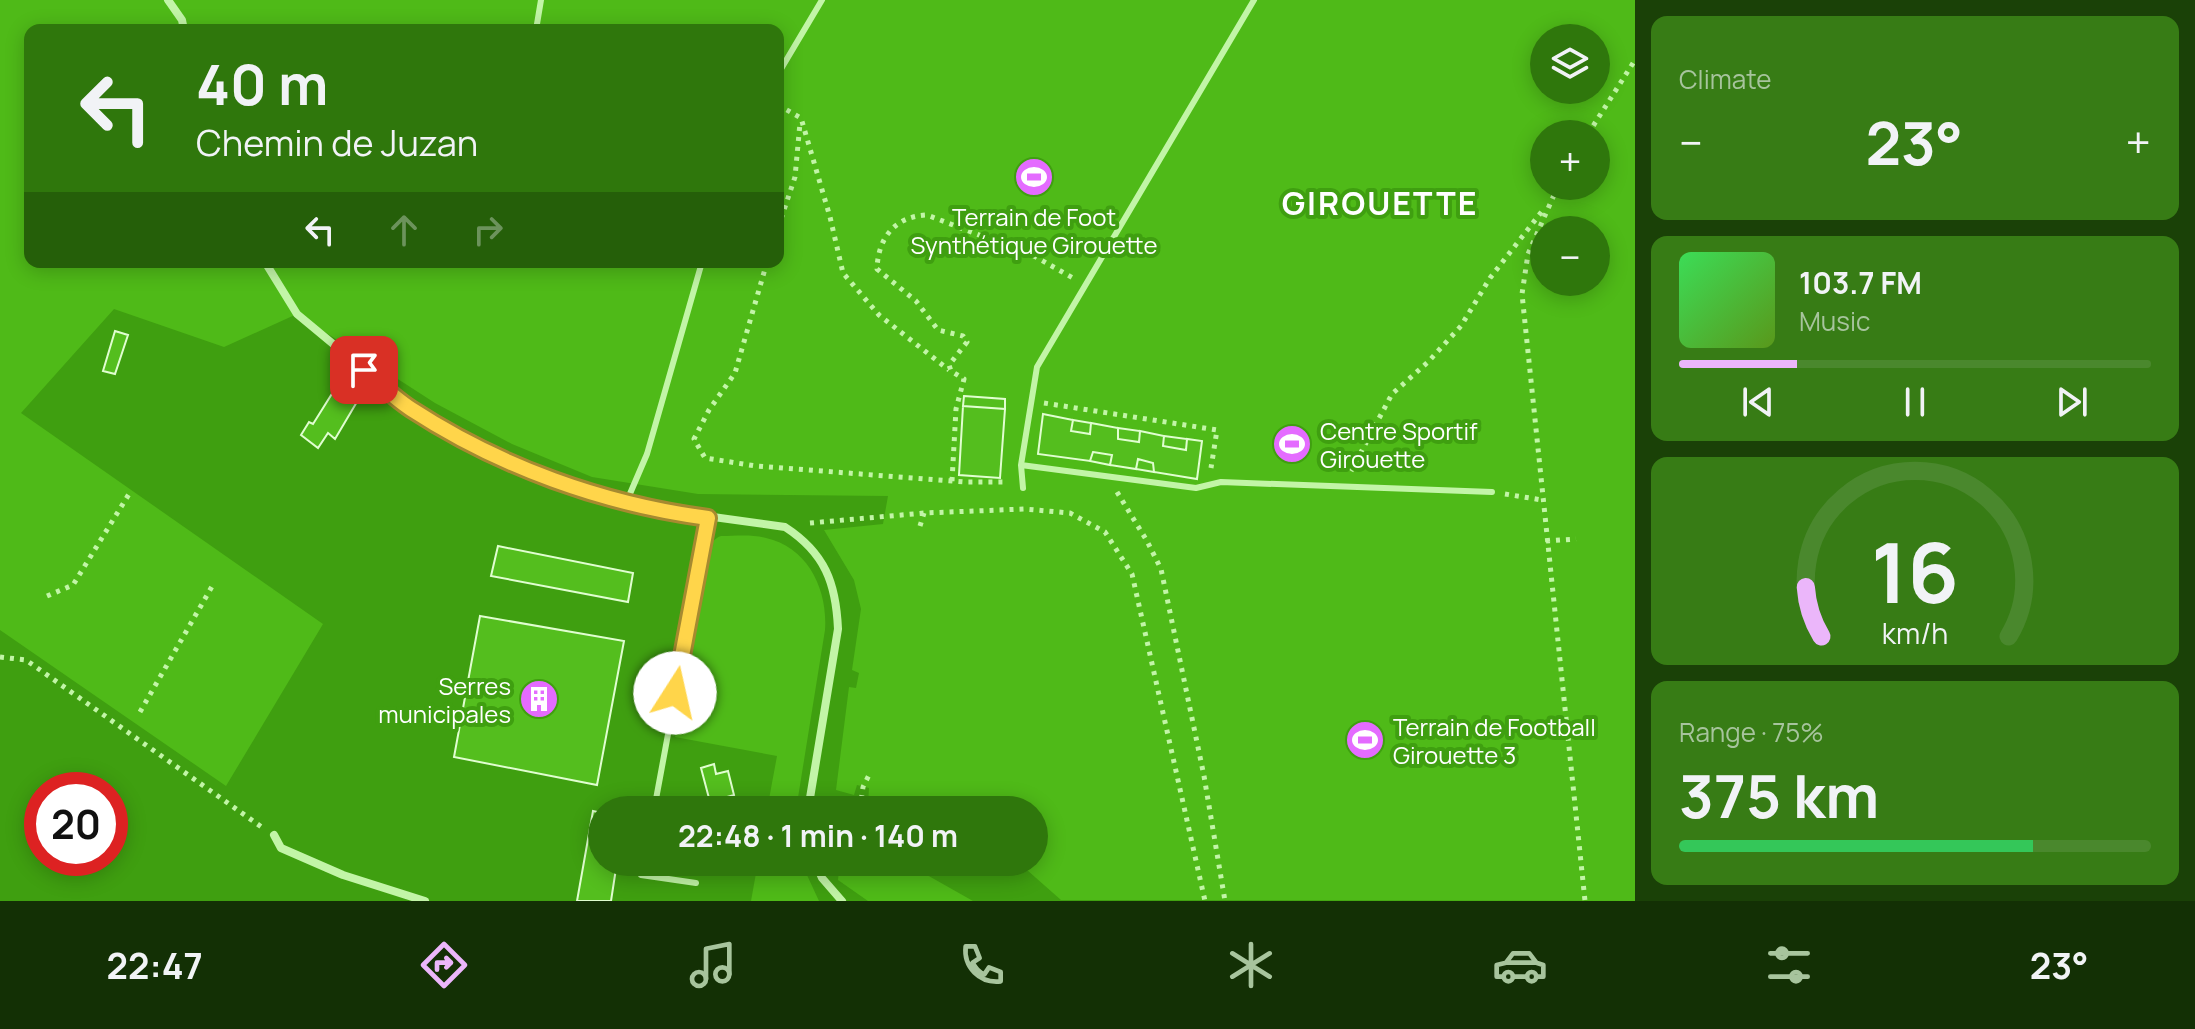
<!DOCTYPE html>
<meta charset="utf-8">
<style>
body{margin:0;font-family:Manrope,sans-serif;background:#377c15;color:#f1f3f6;height:100vh;display:flex;flex-direction:column;font-size:30px;white-space:nowrap}
*{box-sizing:border-box;margin:0}
p{font-size:26px;color:#a7c49d}
.icon{flex:none;width:44px;height:44px;fill:none;stroke:currentColor;stroke-width:2;stroke-linecap:round;stroke-linejoin:round}
.map{position:relative;flex:1;overflow:hidden}
.details{display:flex;flex-direction:column;gap:16px;padding:16px;background:#1a4107;width:560px}
.details>*{flex:none}
.guide{position:absolute;left:24px;top:24px;width:760px;height:244px;border-radius:16px;box-shadow:0 4px 20px #0003;background:#2f770c;color:#f1f3f6;overflow:hidden}
.buttons{position:absolute;left:1530px;top:24px;display:grid;gap:16px}
.buttons a{display:grid;place-items:center;width:80px;height:80px;border-radius:50%;background:#2f770c;box-shadow:0 4px 20px #0003;font-size:40px}
.speed{position:absolute;left:24px;top:772px;display:flex;gap:16px;font-size:40px;font-weight:700;text-align:center}
.speed>*{display:grid;place-content:center;width:104px;height:104px;border-radius:50%;background:#2f770c;box-shadow:0 4px 20px #0003;line-height:1}
.speed .limit{border:12px solid #d22;background:#fff;color:#111}
.pin{position:absolute;display:grid;place-items:center;width:68px;height:68px;color:#fff;margin:-34px;border-radius:16px;box-shadow:0 4px 12px #0006}
.me{position:absolute;width:88px;margin:-44px;rotate:10deg;stroke-linejoin:round;filter:drop-shadow(0 0 6px #0008)}
.turn{display:flex;align-items:center;gap:28px;height:168px;padding:0 40px;font-size:36px}
.turn .icon{width:104px;height:104px;stroke-width:2.5}
.turn b{display:block;font-size:56px;line-height:68px}
.lanes{display:flex;align-items:center;height:76px;padding:0 40px;background:#0003;justify-content:center;gap:40px;direction:ltr}
.lanes .off{opacity:.35}
.big{font-size:60px;font-weight:700;line-height:1.1}
.details .tile{flex:1;display:flex;flex-direction:column;justify-content:center;gap:12px;min-width:0;padding:0 28px;border-radius:16px;background:#377c15}
.details .dial{align-items:center;gap:0}
.dial svg{height:208px;overflow:visible;fill:none;stroke:#4a882d;stroke-width:7;stroke-linecap:round;text-anchor:middle}
.dial text{fill:#f1f3f6;stroke:none}
.song{display:flex;align-items:center;gap:24px}
.cover{width:96px;height:96px;border-radius:12px;background:linear-gradient(135deg,hsl(130 70% 55%),hsl(90 70% 35%))}
.played{height:8px;border-radius:4px;background:linear-gradient(90deg,#ebb6fa 25%,#4a882d 25%)}
.keys{display:flex;justify-content:space-around;direction:ltr}
.heat{display:flex;justify-content:space-between;align-items:center;font-size:44px;direction:ltr}
.charge{height:12px;border-radius:6px;background:linear-gradient(90deg,#34c759 75%,#4a882d 0)}
.trip{position:absolute;left:588px;top:796px;width:460px;height:80px;border-radius:40px;background:#2f770c;box-shadow:0 4px 20px #0003;font-weight:700;line-height:80px;text-align:center}
.dock{display:flex;height:128px;justify-content:space-around;align-items:center;background:#133005;color:#a7c49d}
.dock .icon{width:56px;height:56px}
.dock .active{color:#ebb6fa}
.dock b{font-size:36px;color:#f1f3f6}
main{display:flex;flex:1;min-height:0}
.map>svg:first-child{display:block}
.green{fill:#4fba18;fill-rule:evenodd}
.building{fill:#54be1e;stroke:#e0fed0;stroke-width:2}
.lines{fill:none;stroke-linecap:round;stroke-linejoin:round}
.path{stroke:#c2f5a7;stroke-width:5;stroke-dasharray:4 6;stroke-linecap:butt}
.lane{stroke:#c2f5a7;stroke-width:6}
.street{stroke:#c2f5a7;stroke-width:8}
.route-casing{stroke:#a68a30;stroke-width:20}
.route{stroke:#ffd54a;stroke-width:14}
.labels{text-anchor:middle;dominant-baseline:central;stroke-width:8;stroke-linejoin:round;paint-order:stroke}
.poi-label{font-size:24px;fill:#fff;stroke:#3f9f10;text-anchor:start}
.district-label{font-size:32px;font-weight:bold;letter-spacing:2px;fill:#fff;stroke:#3f9f10}
</style>
<main>
<div class="map">
<svg width="1635" height="901" viewBox="0 0 1635 901">
<rect width="100%" height="100%" fill="#3f9f10"/>
<!-- green -->
<path class="green" d="M0,0H1635V901L1061,900L1027,870L1009,869L1000,862H1034V810H921L868,805L869,788L857,785L854,795L836,790L849,687L856,688L859,673L852,670L861,609L854,580L824,530L883,524L888,496L698,494L592,477L512,444L435,403L297,314L224,347L114,309L21,413L323,624L226,786L0,630ZM30,30H778V262H30ZM1544,38H1596V90H1544ZM1544,134H1596V186H1544ZM1544,230H1596V282H1544Z
M721,536C735,536 752,534 766,538C808,547 828,590 825,630L796,810H767L777,756L675,737L705,564C708,553 709,540 721,536Z
M758,862H801L819,901H751Z
M840,862H904L973,901H868L838,880Z"/>
<!-- building -->
<path class="building" d="M115,331L128,335L115,374L103,371Z
M340,381L361,395L335,439L328,433L318,448L301,435L309,422L313,424Z
M964,396L1005,399V409L963,406Z
M963,406L1005,409L1000,478L959,475Z
M1043,414L1073,420L1071,431L1090,434L1091,423L1118,428V439L1139,442L1140,431L1164,436L1163,446L1186,450L1187,439L1202,441L1197,479L1154,472L1153,463L1138,459L1136,469L1110,465L1112,455L1093,452L1090,461L1038,454Z
M1073,420L1091,423L1090,434L1071,431Z
M1118,428L1140,431L1139,442L1118,439Z
M1164,436L1187,439L1186,450L1163,446Z
M1093,452L1112,455L1110,465L1090,461Z
M1138,459L1153,463L1154,472L1136,469Z
M498,546L633,573L628,602L491,576Z
M480,616L624,641L597,785L454,757Z
M714,764L716,774L728,771L734,795L710,802L701,768Z
M593,811L602,813V862H617L611,901H577Z"/>
<g class="lines">
<!-- path -->
<path class="path" d="M778,105L801,118L830,217L843,273L879,315L949,370
M1588,134L1635,60
M1558,186L1528,254L1522,294L1585,901
M778,228L795,177L800,123
M767,262L735,373L709,410L694,439L705,458L756,466L965,482H1008
M1044,403L1217,430L1211,468
M1351,471L1392,394L1428,362L1461,326L1490,278L1543,210
M952,481L956,409L964,379L951,371L949,365L967,342L963,336L938,330L916,301L877,269C878,238 895,216 927,215L1034,256L1073,278
M1117,492L1147,541L1161,569L1204,776L1225,901
M1505,494L1542,500
M810,523L924,513L1025,509L1070,513L1105,532L1132,574L1205,901
M920,526L924,513
M1546,541L1576,539
M47,596L73,585L129,494
M0,657L26,660L263,828
M140,712L214,583
M860,809L863,787L869,775"/>
<!-- lane -->
<path class="lane" d="M536,30L541,0
M778,74L822,0
M1021,465L1196,488L1221,482L1492,492
M1023,488L1021,465L1037,367L1254,0
M626,503L647,454L702,262
M654,810L708,518
M644,862L641,875L696,883"/>
<!-- street -->
<path class="street" d="M168,0L182,20L184,30
M265,262L297,314L409,407L451,433L521,468L641,507L785,527C825,553 836,583 838,629L808,810
M274,835L281,848L343,875L425,901
M815,862L822,878L842,901"/>
</g>
<g class="lines">
<defs>
<path id="route" d="M364,370C379,383 394,398 411,409C500,467 603,504 708,518L675,693"/>
</defs>
<!-- route casing -->
<use href="#route" class="route-casing"/>
<!-- route -->
<use href="#route" class="route"/>
</g>
<!-- icons -->
<defs>
<symbol id="stadium-disc" viewBox="-11 -11 22 22"><circle r="9.5" fill="#e46bff" stroke="#3f9f10"/><path d="M0-5a6.5 5 0 1 0 0 10a6.5 5 0 1 0 0-10ZM-3.5-1.8h7v3.6h-7Z" fill="#fff"/></symbol>
<symbol id="building-disc" viewBox="-11 -11 22 22"><circle r="9.5" fill="#e46bff" stroke="#3f9f10"/><path d="M-4-6H4V6H1V3H-1V6H-4ZM-2.5-4.3h1.7v1.8h-1.7ZM.8-4.3h1.7v1.8H.8ZM-2.5-1h1.7V.8h-1.7ZM.8-1h1.7V.8H.8Z" fill="#fff"/></symbol>
</defs>
<g fill-rule="evenodd">
<use href="#stadium-disc" x="1012" y="155" width="44" height="44"/>
<use href="#stadium-disc" x="1270" y="422" width="44" height="44"/>
<use href="#building-disc" x="517" y="677" width="44" height="44"/>
<use href="#stadium-disc" x="1343" y="718" width="44" height="44"/>
</g>
<g class="labels">
<!-- poi labels -->
<g class="poi-label">
<text x="1034" y="216" text-anchor="middle">Terrain de Foot<tspan x="1034" dy="28">Synthétique Girouette</tspan></text>
<text x="1320" y="430">Centre Sportif<tspan x="1320" dy="28">Girouette</tspan></text>
<text x="511" y="685" text-anchor="end">Serres<tspan x="511" dy="28">municipales</tspan></text>
<text x="1393" y="726">Terrain de Football<tspan x="1393" dy="28">Girouette 3</tspan></text>
</g>
<!-- district labels -->
<g class="district-label">
<text x="1380" y="203">GIROUETTE</text>
</g>
</g>
</svg>
<div class="buttons">
<a><svg class="icon" aria-label="layers" viewBox="0 0 24 24"><path d="M12 4l9 5-9 5-9-5zM3 14l9 5 9-5"/></svg></a>
<a>+</a>
<a>−</a>
</div>
<div class="speed"><div class="limit">20</div></div>
<div class="pin" style="left:364px;top:370px;background:#d93025"><svg class="icon" aria-label="arrive" viewBox="0 0 24 24"><path d="M6 21V4h12l-3 4 3 4H6"/></svg></div>
<svg class="me" style="left:675px;top:693px" viewBox="-20 -20 40 40"><circle r="19" fill="#fff"/><path d="M0-13L10 11 0 6-10 11z" fill="#ffd54a"/></svg>
<div class="trip">22:48 · 1 min · 140 m</div>
<div class="guide">
<div class="turn"><svg class="icon" aria-label="left" viewBox="0 0 24 24"><path d="M17 20v-9H6M10 6l-5 5 5 5"/></svg><div><b>40 m</b>Chemin de Juzan</div></div>
<div class="lanes"><svg class="icon" aria-label="left" viewBox="0 0 24 24"><path d="M17 20v-9H6M10 6l-5 5 5 5"/></svg><svg class="icon off" aria-label="ahead" viewBox="0 0 24 24"><path d="M12 20V5M6 11l6-6 6 6"/></svg><svg class="icon off" aria-label="right" viewBox="0 0 24 24"><path d="M7 20v-9h11M14 6l5 5-5 5"/></svg></div>
</div>
</div>
<section class="details">
<div class="tile"><p>Climate</p>
<div class="heat"><a>−</a><b class="big">23°</b><a>+</a></div>
</div>
<div class="tile">
<div class="song"><i class="cover"></i><div><b>103.7 FM</b><p>Music</p></div></div>
<div class="played"></div>
<div class="keys"><svg class="icon" aria-label="previous" viewBox="0 0 24 24"><path d="M18 5L8 12l10 7zM5 5v14"/></svg><svg class="icon" aria-label="pause" viewBox="0 0 24 24"><path d="M8 5v14M16 5v14"/></svg><svg class="icon" aria-label="next" viewBox="0 0 24 24"><path d="M6 5l10 7-10 7zM19 5v14"/></svg></div>
</div>
<div class="tile dial"><svg viewBox="0 0 100 80">
<path d="M14 69A42 42 0 1 1 86 69"/>
<path d="M14 69A42 42 0 0 1 8 50" stroke="#ebb6fa"/>
<text x="50" y="56" font-size="32" font-weight="700">16</text>
<text x="50" y="72" font-size="11">km/h</text>
</svg></div>
<div class="tile"><p>Range · 75%</p><b class="big">375 km</b><div class="charge"></div></div>
</section>
</main>
<nav class="dock">
<b>22:47</b>
<svg class="icon active" aria-label="directions" viewBox="0 0 24 24"><path d="M12 3l9 9-9 9-9-9zM9 14v-3h6M13 9l2 2-2 2"/></svg>
<svg class="icon" aria-label="music" viewBox="0 0 24 24"><path d="M9 18V5l10-2v13"/><circle cx="6" cy="18" r="3"/><circle cx="16" cy="16" r="3"/></svg>
<svg class="icon" aria-label="phone" viewBox="0 0 24 24"><path d="M5 4h4l2 5-3 2q2 4 5 5l2-3 5 2v4C11 20 4 13 5 4z"/></svg>
<svg class="icon" aria-label="climate" viewBox="0 0 24 24"><path d="M12 3v18M4 7l16 10M4 17L20 7"/></svg>
<svg class="icon" aria-label="car" viewBox="0 0 24 24"><path d="M5 17H2v-5l4-1 3-4h7l3 4 3 1v5h-3M9 17h6M6 11h13"/><circle cx="7" cy="17" r="2"/><circle cx="17" cy="17" r="2"/></svg>
<svg class="icon" aria-label="filters" viewBox="0 0 24 24"><path d="M4 7h16M4 17h16"/><circle cx="9" cy="7" r="2"/><circle cx="15" cy="17" r="2"/></svg>
<b>23°</b>
</nav>
